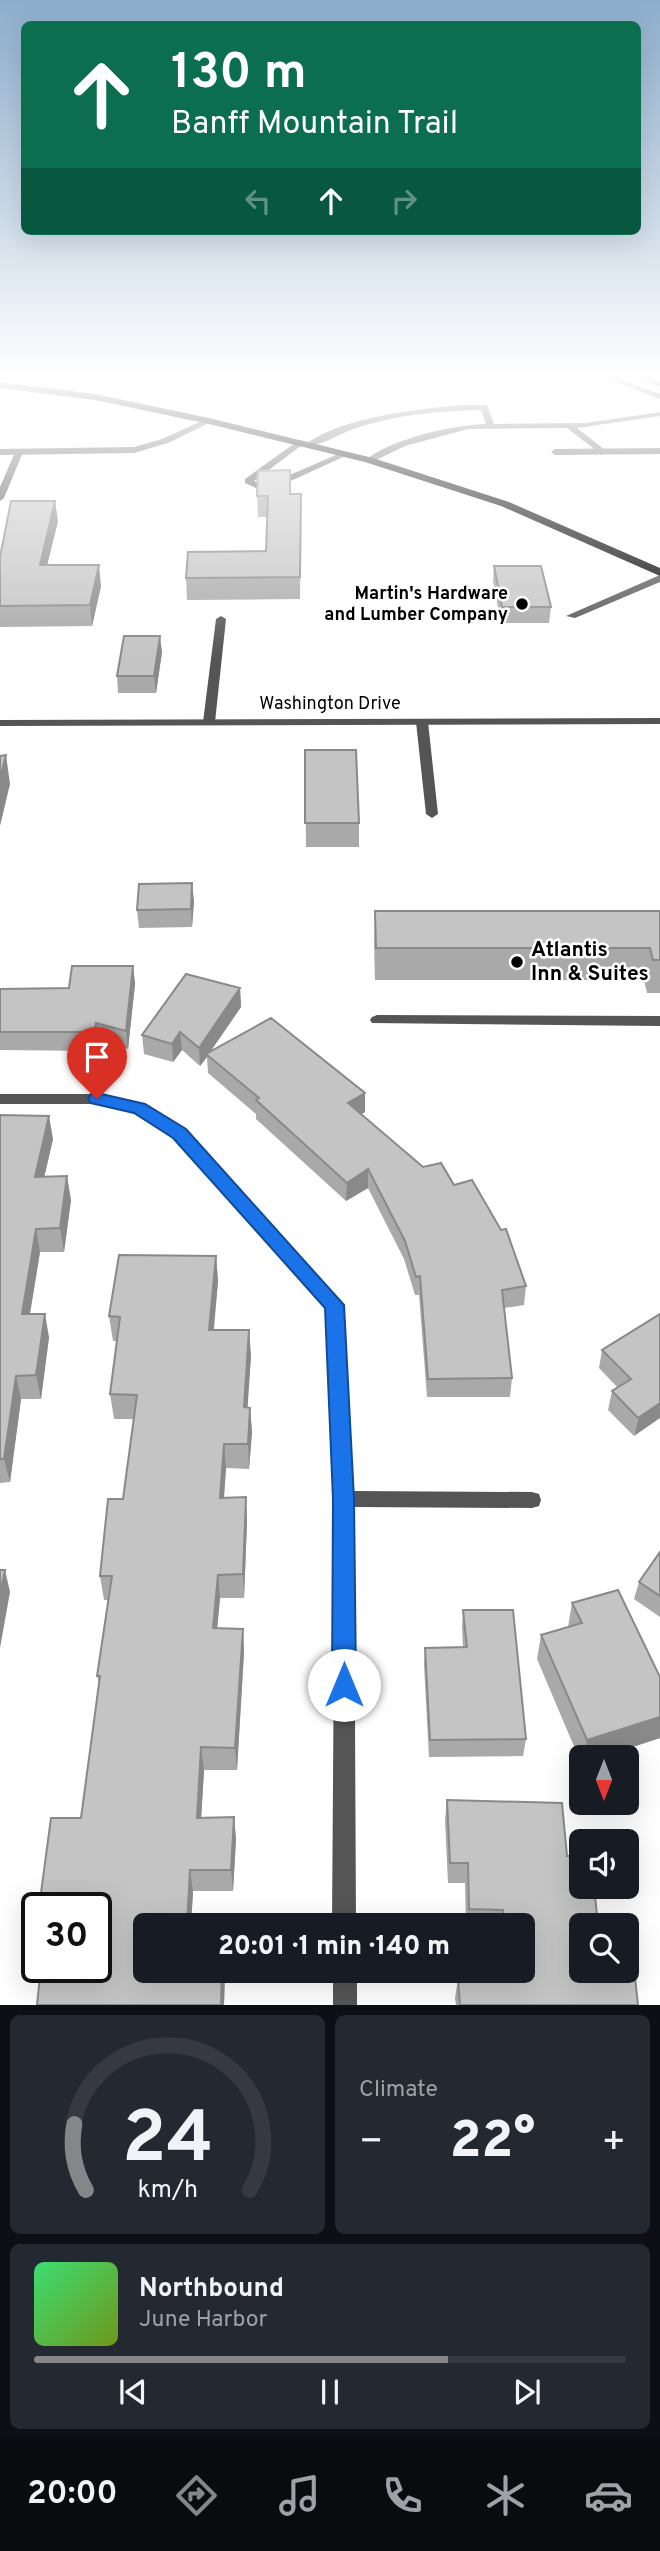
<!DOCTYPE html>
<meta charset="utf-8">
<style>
body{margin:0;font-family:Overpass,sans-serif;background:#242831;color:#f1f3f6;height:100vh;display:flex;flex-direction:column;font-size:26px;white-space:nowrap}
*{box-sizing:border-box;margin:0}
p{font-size:23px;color:#9ea1a6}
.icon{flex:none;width:38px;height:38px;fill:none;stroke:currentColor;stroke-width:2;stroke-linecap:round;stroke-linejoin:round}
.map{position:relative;height:2005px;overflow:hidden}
.side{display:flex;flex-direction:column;gap:10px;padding:10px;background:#0d0f14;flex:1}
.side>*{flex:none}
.banner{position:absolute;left:21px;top:21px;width:620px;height:214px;border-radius:10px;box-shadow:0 7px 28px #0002;background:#0b6e4f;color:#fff;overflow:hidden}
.needle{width:46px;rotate:180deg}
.buttons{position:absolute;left:569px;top:1745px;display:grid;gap:14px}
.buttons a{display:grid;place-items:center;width:70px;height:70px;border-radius:10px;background:#171b24;box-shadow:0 7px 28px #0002;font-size:35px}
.speed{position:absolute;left:21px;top:1892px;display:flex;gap:14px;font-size:35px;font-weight:700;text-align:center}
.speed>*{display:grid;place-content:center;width:91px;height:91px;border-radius:50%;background:#171b24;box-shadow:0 7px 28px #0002;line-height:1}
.speed .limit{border:4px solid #111;border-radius:10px;background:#fff;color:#111}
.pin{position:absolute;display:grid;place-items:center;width:60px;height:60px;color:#fff;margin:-72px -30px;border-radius:50% 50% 50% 0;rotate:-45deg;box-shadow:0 0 7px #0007}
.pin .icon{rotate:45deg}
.me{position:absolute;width:77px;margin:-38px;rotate:0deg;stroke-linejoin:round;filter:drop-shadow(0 0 5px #0008)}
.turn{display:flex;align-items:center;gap:24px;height:147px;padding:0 35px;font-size:32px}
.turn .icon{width:91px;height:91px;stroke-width:2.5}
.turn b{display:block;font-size:49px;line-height:60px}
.lanes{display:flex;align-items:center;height:66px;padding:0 35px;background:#0003;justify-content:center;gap:35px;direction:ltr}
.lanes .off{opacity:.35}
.big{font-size:52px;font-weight:800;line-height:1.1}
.side .card{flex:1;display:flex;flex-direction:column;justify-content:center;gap:10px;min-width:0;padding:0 24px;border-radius:10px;background:#242831}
.side .dial{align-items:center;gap:0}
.dial svg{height:182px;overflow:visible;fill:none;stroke:#363941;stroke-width:7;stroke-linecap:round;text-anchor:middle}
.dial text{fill:#f1f3f6;stroke:none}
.song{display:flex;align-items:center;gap:21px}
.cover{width:84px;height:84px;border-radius:10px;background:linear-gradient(135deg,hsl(140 70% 55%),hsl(80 70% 35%))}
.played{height:7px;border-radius:4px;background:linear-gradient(90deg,#858687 70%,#363941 70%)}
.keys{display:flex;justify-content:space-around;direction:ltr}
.heat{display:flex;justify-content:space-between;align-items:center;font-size:38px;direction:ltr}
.side .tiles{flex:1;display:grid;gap:10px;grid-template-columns:1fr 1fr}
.card:last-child{grid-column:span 2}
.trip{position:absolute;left:133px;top:1913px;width:402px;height:70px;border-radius:10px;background:#171b24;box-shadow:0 7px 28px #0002;font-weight:800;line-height:70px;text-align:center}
.tabs{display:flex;height:112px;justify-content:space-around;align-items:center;background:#090b0e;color:#9ea1a6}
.tabs .icon{width:49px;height:49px}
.tabs .active{color:#858687}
.tabs b{font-size:32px;color:#f1f3f6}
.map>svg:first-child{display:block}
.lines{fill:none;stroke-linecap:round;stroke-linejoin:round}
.service{fill:#555;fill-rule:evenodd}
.minor{fill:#555;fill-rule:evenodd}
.secondary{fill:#222;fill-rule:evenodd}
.primary{fill:#000;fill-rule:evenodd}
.wall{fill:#a9a9a9}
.shaded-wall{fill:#898989}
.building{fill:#c4c4c4;stroke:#898989;stroke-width:2}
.route{fill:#1a73e8;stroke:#114b97;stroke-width:2}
.poi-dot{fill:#000;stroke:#fff;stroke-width:2.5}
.labels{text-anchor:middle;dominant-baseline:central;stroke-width:5;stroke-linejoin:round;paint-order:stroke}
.far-poi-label{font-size:18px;font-weight:bold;fill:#000;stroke:#fff;text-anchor:end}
.far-street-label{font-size:18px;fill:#000;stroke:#fff}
.poi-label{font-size:21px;font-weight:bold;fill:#000;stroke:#fff;text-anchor:start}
</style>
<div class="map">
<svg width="660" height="2005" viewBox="0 0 660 2005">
<rect width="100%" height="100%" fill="#fff"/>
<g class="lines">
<!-- service -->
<path class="service" d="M462,405H487L494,424L586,423L660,412V416L577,428L605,450L606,452L602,455L567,428L468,429L405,446L372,462L365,460C392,439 451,425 486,424L481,410C437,411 392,415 351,430C339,434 316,449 306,444C342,417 418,409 462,405Z
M299,440L306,442L254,481L260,483H271L343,452L350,454L275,488L258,489L245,483V479Z
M16,450L23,452L4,498L0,501V487Z
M660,575V582L575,618L566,616Z
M221,616L226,619L215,722L209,725L203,722L216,619Z
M422,719L428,722L438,814L432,818L426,814L416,722Z
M377,1015L660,1016V1026L372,1023L370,1020L372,1017Z"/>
<!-- minor -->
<path class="minor" d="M206,419L213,421L168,443L134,453L0,455V449L134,447L162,439Z
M660,448V454L555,455L551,452L555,449Z
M660,718V724L0,726V720Z
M0,1094H97L144,1105L185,1129L340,1300L343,1305L353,1491L532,1492L539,1494L541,1500L539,1506L532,1508L354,1507L356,1925H332L335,1499L326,1307L175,1137L134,1113L97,1104H0Z
M333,1970H357V2005H333Z"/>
<!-- secondary -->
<path class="secondary" d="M603,377H614L660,394V399Z
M636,377H647L660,382V387Z"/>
<!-- primary -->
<path class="primary" d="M0,382L95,394L209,418L373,458L509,502L660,568V576L501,506L365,462L209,424L95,400L0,388Z"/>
</g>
<!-- wall -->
<path class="wall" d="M301,494L300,599L187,600L186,578L266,551L267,517H258L257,496Z
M58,521L47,565L101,586L92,626L0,627V557Z
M494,566L551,607L549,623H501L493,581Z
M162,652L156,693H118L117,676Z
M305,750L359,823V847H306Z
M194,901L192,927L139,928L137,910Z
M375,911H660V993H647L644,980H375L374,944Z
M133,966L135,984L128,1049L99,1041L97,1051L0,1050V989L69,988Z
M240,988L241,1007L210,1052L365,1093V1112L361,1114L423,1167L454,1185L526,1286L524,1305L504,1308L512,1378L510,1397H427L419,1295H415L404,1259L368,1188L346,1201L256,1119V1114L208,1073L207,1057L200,1066L182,1050L173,1062L144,1054L142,1035Z
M0,1115L53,1139L44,1177L71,1200L64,1252H40L30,1314L49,1337L41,1399H21L10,1482L0,1483Z
M216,1256L218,1281L214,1330L251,1355L247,1408H250L252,1432L249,1469L226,1468L224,1498L246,1497L247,1522L244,1598H220L217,1628L243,1629L244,1652L237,1770H204L201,1818L234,1817L236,1839L233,1891H193L191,1925H145V1970H225L224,2005H37L81,1818L99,1683L97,1676L109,1600H104L100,1576L123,1499L134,1419H114L110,1394L117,1341H113L109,1316Z
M660,1314L634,1436L608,1410L612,1391L618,1388L599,1368L602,1350Z
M660,1552V1617L634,1599L639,1582Z
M572,1603L660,1677V1738L602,1757H581V1763L537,1659L541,1635L568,1627Z
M463,1610L526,1739L523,1756L429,1757L424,1665L425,1648L463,1647L462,1628Z
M447,1800L567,1856L581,1925L638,2005H456L455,1998L458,1979H503V1970H523V1925H466L465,1883H448L445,1820Z"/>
<!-- shaded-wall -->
<path class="shaded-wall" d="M55,501L58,521L42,586L40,565Z
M99,565L101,586L92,626L90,605Z
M160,636L162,652L156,693L154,676Z
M6,755L10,784L0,826V779Z
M192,883L194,901L192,927L191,909Z
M133,966L135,984L128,1049L126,1031Z
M240,988L241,1007L208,1055L206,1054L207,1057L200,1066L199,1048Z
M96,1023L99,1041L97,1051L95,1032Z
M180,1032L182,1050L173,1062L172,1044Z
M365,1093V1112L348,1122V1103Z
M49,1116L53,1139L39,1200L35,1177Z
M368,1169V1188L346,1201L347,1183Z
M67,1176L71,1200L64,1252L60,1228Z
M36,1229L40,1252L26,1337L22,1314Z
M216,1256L218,1281L211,1355L209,1330Z
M45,1314L49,1337L41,1399L36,1375Z
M249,1330L251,1355L246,1432L244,1407Z
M16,1376L21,1399L10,1482L4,1459Z
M660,1403V1418L634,1436L638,1418Z
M250,1408L252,1432L249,1469L248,1444Z
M224,1444L226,1468L222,1522L220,1498Z
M246,1497L247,1522L244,1598L243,1574Z
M5,1570L10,1592L0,1648V1594Z
M218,1575L220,1598L215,1652L213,1628Z
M243,1629L244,1652L237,1770L235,1748Z
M660,1717V1738L602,1757H583L587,1740Z
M201,1747L204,1770L200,1839L197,1818Z
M234,1817L236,1839L233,1891L231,1870Z
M190,1870L193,1891L191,1925H187Z
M222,1970H225L224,2005H221Z"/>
<!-- building -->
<path class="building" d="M290,470V494H301L300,577L186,578L188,552L266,551L268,496H257L258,471Z
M11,501H55L40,565H99L90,605L0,606V557Z
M494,566H541L551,607H502Z
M124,636H160L154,676H117Z
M305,750H356L359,823H305Z
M6,755L0,779V756Z
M192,883L191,909L137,910L139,884Z
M375,911H660V960H653L650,948H376Z
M72,966H133L126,1031L96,1023L95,1032H0V989L69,988Z
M186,974L240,988L199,1048L180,1032L172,1044L142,1035Z
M271,1018L365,1093L348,1103L423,1167L441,1163L454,1185L472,1180L501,1230L506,1229L526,1286L502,1290L512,1378L428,1379L420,1276L416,1277L405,1241L368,1169L347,1183L256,1100L259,1098L206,1054Z
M0,1115L49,1116L35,1177L67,1176L60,1228L36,1229L22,1314H45L36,1375L16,1376L4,1459H0Z
M119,1255L216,1256L209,1330H249L244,1407L250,1408L248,1444H224L220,1498L246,1497L243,1574L218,1575L213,1628L243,1629L235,1748L201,1747L197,1818L234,1817L231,1870H190L187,1925H145V1970H222L221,2005H37L41,1967H96V1908H39L51,1818H81L100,1676H97L112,1576H100L108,1499H123L137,1395L110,1394L120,1317L109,1316Z
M660,1314V1403L638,1418L612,1391L631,1379L602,1350Z
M660,1552V1596L639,1582Z
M0,1570H5L0,1594Z
M618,1590L660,1677V1717L587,1740L541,1635L582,1623L572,1603Z
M463,1610H513L526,1739L430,1740L425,1648L467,1647Z
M447,1800L562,1803L567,1856H581V1886H594L598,1925H581V1970H626V1940H631L638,2005H460L458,1979H508V1970H523V1925H504L503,1910L469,1909L468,1863H450Z"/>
<!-- sky -->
<linearGradient id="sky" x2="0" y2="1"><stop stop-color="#8cadcc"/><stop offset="0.57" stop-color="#fff"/><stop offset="1" stop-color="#fff" stop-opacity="0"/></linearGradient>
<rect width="660" height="658" fill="url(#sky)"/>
<!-- route -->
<path class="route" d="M97,1093L145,1104L186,1129L344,1305L354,1499L356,1685L352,1693L344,1697L336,1693L332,1685L333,1499L325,1308L173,1138L134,1113L91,1103L88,1099L91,1094Z"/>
<!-- markers -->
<g class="poi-dot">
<circle cx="522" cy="604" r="7"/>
<circle cx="517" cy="962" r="7"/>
</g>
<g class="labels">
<!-- far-poi labels -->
<g class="far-poi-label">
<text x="508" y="594">Martin's Hardware<tspan x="508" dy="21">and Lumber Company</tspan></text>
</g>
<!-- far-street labels -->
<g class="far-street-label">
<text x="330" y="704">Washington Drive</text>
</g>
<!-- poi labels -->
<g class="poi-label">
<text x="531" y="950">Atlantis<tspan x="531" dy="24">Inn &amp; Suites</tspan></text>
</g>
</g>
</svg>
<div class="buttons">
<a><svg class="needle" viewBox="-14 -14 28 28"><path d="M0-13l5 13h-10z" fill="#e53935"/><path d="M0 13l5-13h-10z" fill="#9ea1a6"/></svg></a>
<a><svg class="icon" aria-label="sound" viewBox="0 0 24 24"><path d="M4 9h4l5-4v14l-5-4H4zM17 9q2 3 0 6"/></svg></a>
<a><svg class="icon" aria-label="search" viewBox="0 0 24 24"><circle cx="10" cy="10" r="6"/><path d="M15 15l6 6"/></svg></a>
</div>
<div class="speed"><div class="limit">30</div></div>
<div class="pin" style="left:97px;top:1099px;background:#d93025"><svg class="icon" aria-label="arrive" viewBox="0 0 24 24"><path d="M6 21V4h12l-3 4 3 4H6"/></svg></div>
<svg class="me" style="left:344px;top:1685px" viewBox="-20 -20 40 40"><circle r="19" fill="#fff"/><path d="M0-13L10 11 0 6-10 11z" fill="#1a73e8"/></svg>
<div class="trip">20:01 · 1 min · 140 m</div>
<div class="banner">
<div class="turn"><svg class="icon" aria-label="ahead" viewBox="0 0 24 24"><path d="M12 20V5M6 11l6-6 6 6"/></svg><div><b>130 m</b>Banff Mountain Trail</div></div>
<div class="lanes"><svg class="icon off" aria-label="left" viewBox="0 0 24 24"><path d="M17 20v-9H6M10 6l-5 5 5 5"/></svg><svg class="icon" aria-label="ahead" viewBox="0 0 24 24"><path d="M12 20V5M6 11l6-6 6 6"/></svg><svg class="icon off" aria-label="right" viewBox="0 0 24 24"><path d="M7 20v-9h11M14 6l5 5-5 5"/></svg></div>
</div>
</div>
<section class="side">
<div class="tiles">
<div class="card dial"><svg viewBox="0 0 100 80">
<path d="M14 69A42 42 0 1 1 86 69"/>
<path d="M14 69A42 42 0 0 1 9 40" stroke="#858687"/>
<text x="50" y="56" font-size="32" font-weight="700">24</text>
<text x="50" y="72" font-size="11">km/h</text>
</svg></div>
<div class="card"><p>Climate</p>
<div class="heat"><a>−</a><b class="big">22°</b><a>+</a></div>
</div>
<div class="card">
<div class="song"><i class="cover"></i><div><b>Northbound</b><p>June Harbor</p></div></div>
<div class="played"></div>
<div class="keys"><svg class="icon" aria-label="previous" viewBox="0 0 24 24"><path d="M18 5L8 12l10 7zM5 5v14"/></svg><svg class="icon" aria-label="pause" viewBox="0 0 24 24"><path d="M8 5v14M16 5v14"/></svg><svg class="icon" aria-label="next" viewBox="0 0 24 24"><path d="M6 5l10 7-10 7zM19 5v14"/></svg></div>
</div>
</div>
</section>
<nav class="tabs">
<b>20:00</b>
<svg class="icon active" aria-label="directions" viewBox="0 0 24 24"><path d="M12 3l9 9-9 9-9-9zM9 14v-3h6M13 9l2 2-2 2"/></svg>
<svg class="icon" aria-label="music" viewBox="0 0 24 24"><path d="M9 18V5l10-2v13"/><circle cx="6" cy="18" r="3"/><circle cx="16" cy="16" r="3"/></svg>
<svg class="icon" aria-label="phone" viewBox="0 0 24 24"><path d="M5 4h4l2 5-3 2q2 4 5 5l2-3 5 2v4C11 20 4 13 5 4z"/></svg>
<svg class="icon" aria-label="climate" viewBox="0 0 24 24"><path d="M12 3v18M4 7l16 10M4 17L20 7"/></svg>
<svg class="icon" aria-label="car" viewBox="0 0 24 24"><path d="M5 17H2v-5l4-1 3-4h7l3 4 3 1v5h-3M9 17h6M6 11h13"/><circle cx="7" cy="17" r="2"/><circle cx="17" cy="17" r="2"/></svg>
</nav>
